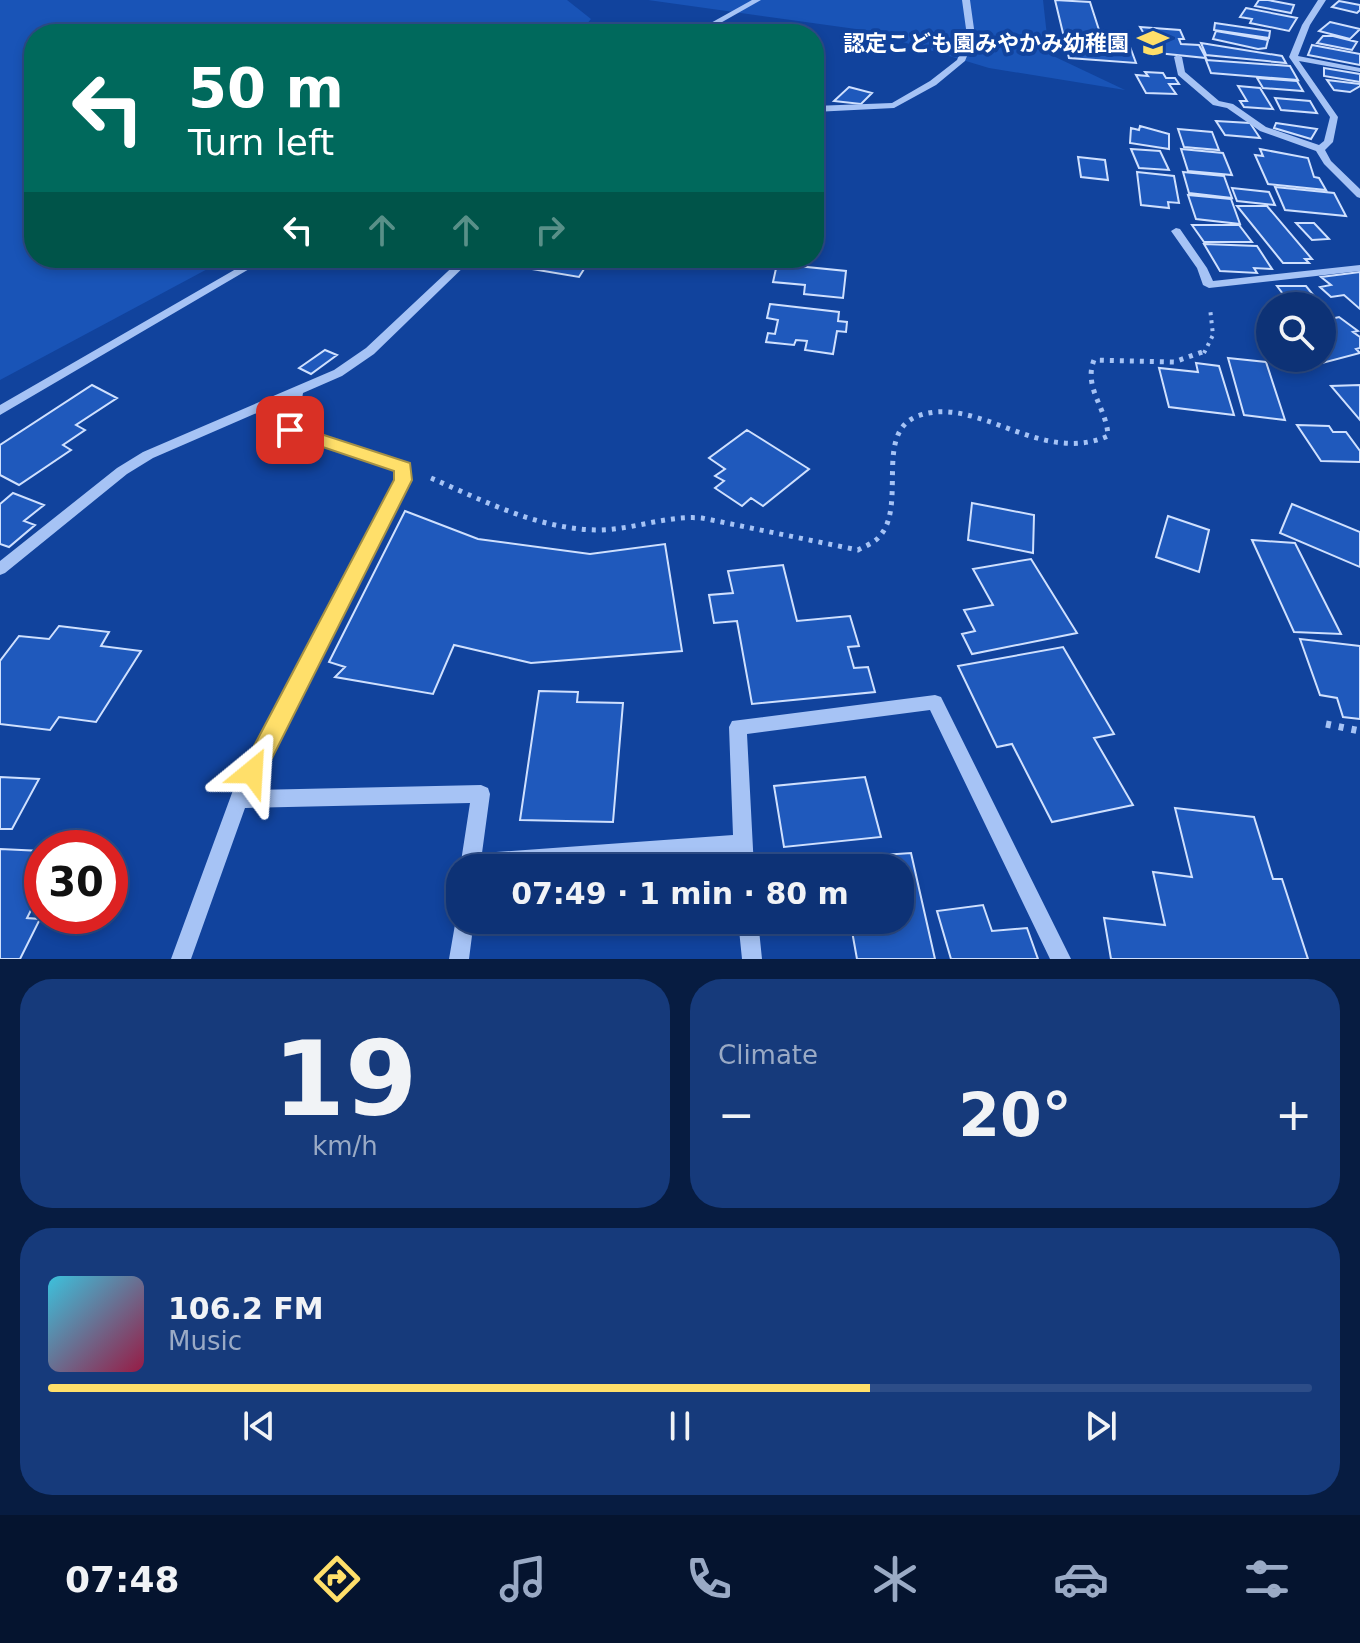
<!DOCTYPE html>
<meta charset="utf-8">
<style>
body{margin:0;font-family:"DejaVu Sans","Noto Sans JP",sans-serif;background:#163a7b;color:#f1f3f6;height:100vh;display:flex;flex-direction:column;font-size:30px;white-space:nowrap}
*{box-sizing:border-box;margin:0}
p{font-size:26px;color:#9aaac5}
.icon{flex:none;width:44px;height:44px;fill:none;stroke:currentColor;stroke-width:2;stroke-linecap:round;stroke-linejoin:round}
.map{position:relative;height:959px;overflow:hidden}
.side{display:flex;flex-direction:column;gap:20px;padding:20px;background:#071c41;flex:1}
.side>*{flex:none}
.top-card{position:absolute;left:24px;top:24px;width:800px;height:244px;border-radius:32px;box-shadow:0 4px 12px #0003,0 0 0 2px #2d4d88;background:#00695c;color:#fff;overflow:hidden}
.buttons{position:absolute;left:1256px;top:292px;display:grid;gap:16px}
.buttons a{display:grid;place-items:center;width:80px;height:80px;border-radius:50%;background:#0d3276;box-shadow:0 4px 12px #0003,0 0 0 2px #2d4d88;font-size:40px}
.speed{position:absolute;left:24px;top:830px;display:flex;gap:16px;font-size:40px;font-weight:700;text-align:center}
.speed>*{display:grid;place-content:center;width:104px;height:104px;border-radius:50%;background:#0d3276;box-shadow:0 4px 12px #0003,0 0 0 2px #2d4d88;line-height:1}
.speed .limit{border:12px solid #d22;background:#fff;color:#111}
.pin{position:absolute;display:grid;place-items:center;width:68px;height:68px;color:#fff;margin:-34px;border-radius:16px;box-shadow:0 4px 12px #0006}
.me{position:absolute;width:88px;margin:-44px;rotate:27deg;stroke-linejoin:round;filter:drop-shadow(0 0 6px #0008)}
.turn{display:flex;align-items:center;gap:28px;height:168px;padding:0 32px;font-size:36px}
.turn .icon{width:104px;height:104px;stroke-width:2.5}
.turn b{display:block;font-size:56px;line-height:68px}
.lanes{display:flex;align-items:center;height:76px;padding:0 32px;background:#0003;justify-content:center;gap:40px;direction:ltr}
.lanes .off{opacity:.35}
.big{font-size:60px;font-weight:600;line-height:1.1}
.side .widget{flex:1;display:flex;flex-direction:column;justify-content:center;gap:12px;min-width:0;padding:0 28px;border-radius:32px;background:#163a7b}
.side .dial{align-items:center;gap:0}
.dial b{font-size:104px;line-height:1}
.song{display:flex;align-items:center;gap:24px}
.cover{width:96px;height:96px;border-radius:12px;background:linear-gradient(135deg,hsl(190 70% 55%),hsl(340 70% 35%))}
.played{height:8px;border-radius:4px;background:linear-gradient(90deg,#ffdf6a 65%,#2d4d88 65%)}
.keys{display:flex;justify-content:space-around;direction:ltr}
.heat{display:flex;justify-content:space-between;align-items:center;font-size:44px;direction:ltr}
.side .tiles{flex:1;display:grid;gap:20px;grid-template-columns:1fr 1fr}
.widget:last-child{grid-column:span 2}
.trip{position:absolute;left:446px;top:854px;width:468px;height:80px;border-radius:32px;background:#0d3276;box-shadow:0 4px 12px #0003,0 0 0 2px #2d4d88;font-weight:600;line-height:80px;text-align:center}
.dock{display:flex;height:128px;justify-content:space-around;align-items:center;background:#05142f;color:#9aaac5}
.dock .icon{width:56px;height:56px}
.dock .current{color:#ffdf6a}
.dock b{font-size:36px;color:#f1f3f6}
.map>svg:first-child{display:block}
.green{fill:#1954b7}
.building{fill:#1f59bc;stroke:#cfe0fe;stroke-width:2}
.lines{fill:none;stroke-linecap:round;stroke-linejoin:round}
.path-far2{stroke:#a6c3f5;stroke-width:4;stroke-dasharray:3 5;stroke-linecap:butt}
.path-far1{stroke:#a6c3f5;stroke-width:5;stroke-dasharray:4 6;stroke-linecap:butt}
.path{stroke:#a6c3f5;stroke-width:7;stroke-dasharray:5 8;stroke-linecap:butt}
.minor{fill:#a6c3f5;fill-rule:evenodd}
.route{fill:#ffdf6a;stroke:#a69145;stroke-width:2}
.labels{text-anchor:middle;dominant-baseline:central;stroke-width:8;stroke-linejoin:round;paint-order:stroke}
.far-poi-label{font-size:22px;font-weight:bold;fill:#fff;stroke:#11439d;text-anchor:end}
</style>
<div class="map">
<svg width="1360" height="959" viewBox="0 0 1360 959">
<rect width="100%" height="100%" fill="#11439d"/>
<!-- green -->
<path class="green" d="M0,0H567L591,19L578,34H34V258H228L0,380Z
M648,0H1043L1049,54L1125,90L989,68L863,30Z"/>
<!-- building -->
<path class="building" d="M1055,0L1090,2L1099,30L1126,36L1136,63L1069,58Z
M1259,0H1268L1294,5L1291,13L1255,6Z
M1339,1L1360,5V10L1357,13L1332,7Z
M1246,8L1297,18L1289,31L1250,23L1252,19L1240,17Z
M1330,22L1360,29L1350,39L1319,31Z
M1215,23L1270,31L1269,38L1214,30Z
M1140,27L1180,30L1184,39H1179L1181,44L1199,45L1206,58L1148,52L1145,43L1150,44Z
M1216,31L1268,40L1266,48L1258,49L1213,39Z
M1323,36H1333L1357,42L1352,50L1317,43Z
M1201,43L1282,56L1286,63L1206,55Z
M1312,45L1360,54V65L1308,55Z
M1206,60L1290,66L1298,80L1211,73Z
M1324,68L1360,74V82L1324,76Z
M1145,72L1163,73L1166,78H1175L1179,84H1169L1176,94L1146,93L1136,75L1148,76Z
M1257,78L1297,81L1303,91L1263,88Z
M1327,80L1360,84V86L1350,92L1334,90Z
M1238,86L1260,88L1273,109L1244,107L1240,101H1247Z
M849,87L872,93L861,104L834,101Z
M1275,98L1310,101L1317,113L1281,110Z
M1216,121L1250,123L1260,138L1225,135Z
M1276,123L1317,129L1311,139L1274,128Z
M1140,126L1169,134V149L1130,143L1131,128L1139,130Z
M1178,129L1212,132L1219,150L1184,147Z
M1131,149L1160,151L1169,170L1139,168Z
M1181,149L1223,153L1232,175L1188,171Z
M1260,149L1308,158L1314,177L1319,178L1326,190L1268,184L1255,155L1263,156Z
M1078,157L1105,160L1108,180L1081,177Z
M1137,172L1174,176L1179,203L1168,202L1169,208L1141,205Z
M1183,172L1224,176L1232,198L1189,193Z
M1275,187L1334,193L1346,216L1285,210Z
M1232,188L1269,192L1275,205L1237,201Z
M1188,195L1231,199L1240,224L1196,219Z
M1237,206H1267L1312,259H1305L1309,263H1283Z
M1296,223H1314L1329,239L1312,240Z
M1192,225H1239L1252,242H1204Z
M1204,244L1257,246L1272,269L1254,268L1257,273L1220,271Z
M539,258H591L579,277L532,269Z
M777,264L846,271L843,298L804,294L805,285L773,282Z
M1360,272V309L1344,295L1331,297L1320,287L1331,285L1321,277Z
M1277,286H1306L1319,302L1292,306Z
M770,304L839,312L838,321L847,322L846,332L837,331L833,354L805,350L807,341L796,340L794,345L766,342L768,333L775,334L778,320L767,318Z
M1339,317L1358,331L1353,332L1360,337V348L1356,349L1360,353L1292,371L1276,358H1322V328L1329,326L1322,321Z
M325,350L337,355L311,374L299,368Z
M1228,358L1266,362L1285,420L1244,415Z
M1196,363L1219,366L1234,415L1169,407L1159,368L1198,372Z
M92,385L117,398L76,425L85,430L63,445L71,450L19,485L0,475V445Z
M1360,385V420L1331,386Z
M1297,425L1329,426L1333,432H1346L1360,451V462L1321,461Z
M747,430L809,469L763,506L751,498L742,506L715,488L724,481L715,476L725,469L709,458Z
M13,493L44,505L24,521L35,525L9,547L0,544V504Z
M972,503L1034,515L1033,553L968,540Z
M1292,504L1360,532V567L1280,533Z
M405,511L478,539L590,554L665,544L682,651L531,663L454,645L433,694L335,677L345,667L329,662Z
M1168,516L1209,530L1199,572L1156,557Z
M1252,540L1295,543L1341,634L1294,632Z
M1031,559L1077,633L972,654L962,634L975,631L964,610L993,605L973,569Z
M783,565L797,621L850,616L859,646L848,647L854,668L868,667L875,692L752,704L737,621L714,623L709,595L733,593L728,571Z
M59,626L109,632L101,646L141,651L96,722L59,717L50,730L0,724V661L19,636L49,639Z
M1300,639L1360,646V719L1343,717L1337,698L1320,695Z
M1063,647L1114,734L1094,738L1133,805L1052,822L1012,744L997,747L958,666Z
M539,691L578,692L577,702L623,703L613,822L520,820Z
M0,777L39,779L12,829H0Z
M865,777L881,837L784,847L774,786Z
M1175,808L1254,817L1273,879H1282L1308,959H1111L1104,918L1165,925L1153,872L1192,877Z
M0,849L42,851V888L27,918L40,919L20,959H0Z
M911,853L935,959H857L850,920H900V868H841L839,858Z
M983,905L992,931L1027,928L1038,959H951L937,911Z"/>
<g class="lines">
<!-- path-far2 -->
<path class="path-far2" d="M1204,353L1213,335L1210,308"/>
<!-- path-far1 -->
<path class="path-far1" d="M431,478C484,501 538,529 597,530C633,530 666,515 702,518L858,550C865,546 874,543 879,537C908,506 873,432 918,416C977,394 1040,466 1108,436C1107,408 1083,388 1094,360L1174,362L1205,351"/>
<!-- path -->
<path class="path" d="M1326,724L1360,731"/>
<!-- minor -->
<path class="minor" d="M752,0H761L701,34H691Z
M962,0H970L975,36L965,61L936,85L894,108L814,112V106L892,103L930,81L957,60L967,36Z
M1318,0H1326L1310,25L1298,56L1360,68V72L1299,61L1338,117L1333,142L1325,150L1331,161L1360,189V198L1357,197L1324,164L1316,151L1260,131L1227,108L1213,105L1178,75L1174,57L1178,55L1182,57L1185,72L1219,101L1233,104L1266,127L1319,145L1324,141L1330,117L1289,57L1302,25Z
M1176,228L1180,229L1207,268L1213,281L1360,265V271L1209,288L1203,285L1197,268L1171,231Z
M255,258H268L0,415V405Z
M462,258H473L374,354L342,376L303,393L297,428L409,465L411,468L410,480L253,790L481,785L488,788L490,794L482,853L733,835L729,727L732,721L935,695L941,697L1071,959H1050L930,710L747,734L754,868H734V854L546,868H460L470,803L245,808L191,959H171L232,793L396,480L397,471L285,433L283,430L289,399L153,458L127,474L5,573L0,575V561L117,468L143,452L334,370L366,348Z
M460,911V920H474L469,959H449L457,913Z
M738,920H758L762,959H742Z"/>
</g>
<!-- route -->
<path class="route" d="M290,424L410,463L412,480L261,780L252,783L244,780L241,772L244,765L394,480V471L284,434V426Z"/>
<!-- icons -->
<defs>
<symbol id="school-bare" viewBox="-9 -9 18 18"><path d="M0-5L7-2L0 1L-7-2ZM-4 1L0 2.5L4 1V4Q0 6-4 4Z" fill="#ffdf6a" stroke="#11439d" stroke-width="2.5" paint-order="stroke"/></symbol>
</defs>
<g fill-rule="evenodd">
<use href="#school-bare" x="1131" y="21" width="44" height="44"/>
</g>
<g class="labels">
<!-- far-poi labels -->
<g class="far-poi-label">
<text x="1129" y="43">認定こども園みやかみ幼稚園</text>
</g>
</g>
</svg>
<div class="buttons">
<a><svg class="icon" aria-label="search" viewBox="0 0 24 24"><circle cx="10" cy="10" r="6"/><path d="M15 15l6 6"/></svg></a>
</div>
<div class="speed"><div class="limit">30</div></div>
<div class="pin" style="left:290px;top:430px;background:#d93025"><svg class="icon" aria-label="arrive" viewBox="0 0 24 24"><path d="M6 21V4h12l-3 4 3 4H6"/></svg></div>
<svg class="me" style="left:252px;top:772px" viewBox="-20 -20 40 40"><path d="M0-17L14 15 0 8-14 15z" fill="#ffdf6a" stroke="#fff" stroke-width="4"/></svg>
<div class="trip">07:49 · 1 min · 80 m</div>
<div class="top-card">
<div class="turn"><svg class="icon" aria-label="left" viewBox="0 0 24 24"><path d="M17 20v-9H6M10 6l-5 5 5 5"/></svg><div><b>50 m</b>Turn left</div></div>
<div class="lanes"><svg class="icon" aria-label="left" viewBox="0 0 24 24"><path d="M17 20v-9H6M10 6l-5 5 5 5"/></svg><svg class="icon off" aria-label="ahead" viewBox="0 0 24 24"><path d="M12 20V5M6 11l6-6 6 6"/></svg><svg class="icon off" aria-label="ahead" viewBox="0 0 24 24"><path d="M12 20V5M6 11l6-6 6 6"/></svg><svg class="icon off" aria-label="right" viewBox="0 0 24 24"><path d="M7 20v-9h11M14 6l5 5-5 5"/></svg></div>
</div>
</div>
<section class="side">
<div class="tiles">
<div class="widget dial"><b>19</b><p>km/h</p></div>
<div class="widget"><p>Climate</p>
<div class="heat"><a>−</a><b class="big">20°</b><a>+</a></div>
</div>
<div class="widget">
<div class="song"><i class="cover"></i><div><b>106.2 FM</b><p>Music</p></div></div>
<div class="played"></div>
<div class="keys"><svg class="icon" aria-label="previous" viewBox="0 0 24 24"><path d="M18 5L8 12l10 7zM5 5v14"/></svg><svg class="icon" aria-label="pause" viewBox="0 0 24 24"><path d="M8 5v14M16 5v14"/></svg><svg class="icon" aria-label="next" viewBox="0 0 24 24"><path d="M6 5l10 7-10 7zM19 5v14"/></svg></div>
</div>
</div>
</section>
<nav class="dock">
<b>07:48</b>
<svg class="icon current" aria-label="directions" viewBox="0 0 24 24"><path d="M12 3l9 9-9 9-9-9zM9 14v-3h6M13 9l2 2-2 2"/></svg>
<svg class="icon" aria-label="music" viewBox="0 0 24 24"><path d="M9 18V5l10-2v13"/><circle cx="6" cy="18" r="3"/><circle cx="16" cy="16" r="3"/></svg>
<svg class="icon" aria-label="phone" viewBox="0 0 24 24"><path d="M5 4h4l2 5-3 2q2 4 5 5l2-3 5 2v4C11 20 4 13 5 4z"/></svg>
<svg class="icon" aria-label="climate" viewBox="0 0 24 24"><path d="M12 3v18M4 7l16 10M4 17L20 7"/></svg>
<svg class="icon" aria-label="car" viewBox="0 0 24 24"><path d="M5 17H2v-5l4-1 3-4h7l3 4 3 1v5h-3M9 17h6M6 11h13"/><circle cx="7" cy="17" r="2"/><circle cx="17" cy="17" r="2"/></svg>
<svg class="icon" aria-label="filters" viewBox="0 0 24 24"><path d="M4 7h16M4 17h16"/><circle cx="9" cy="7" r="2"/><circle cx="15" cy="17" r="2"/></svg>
</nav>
